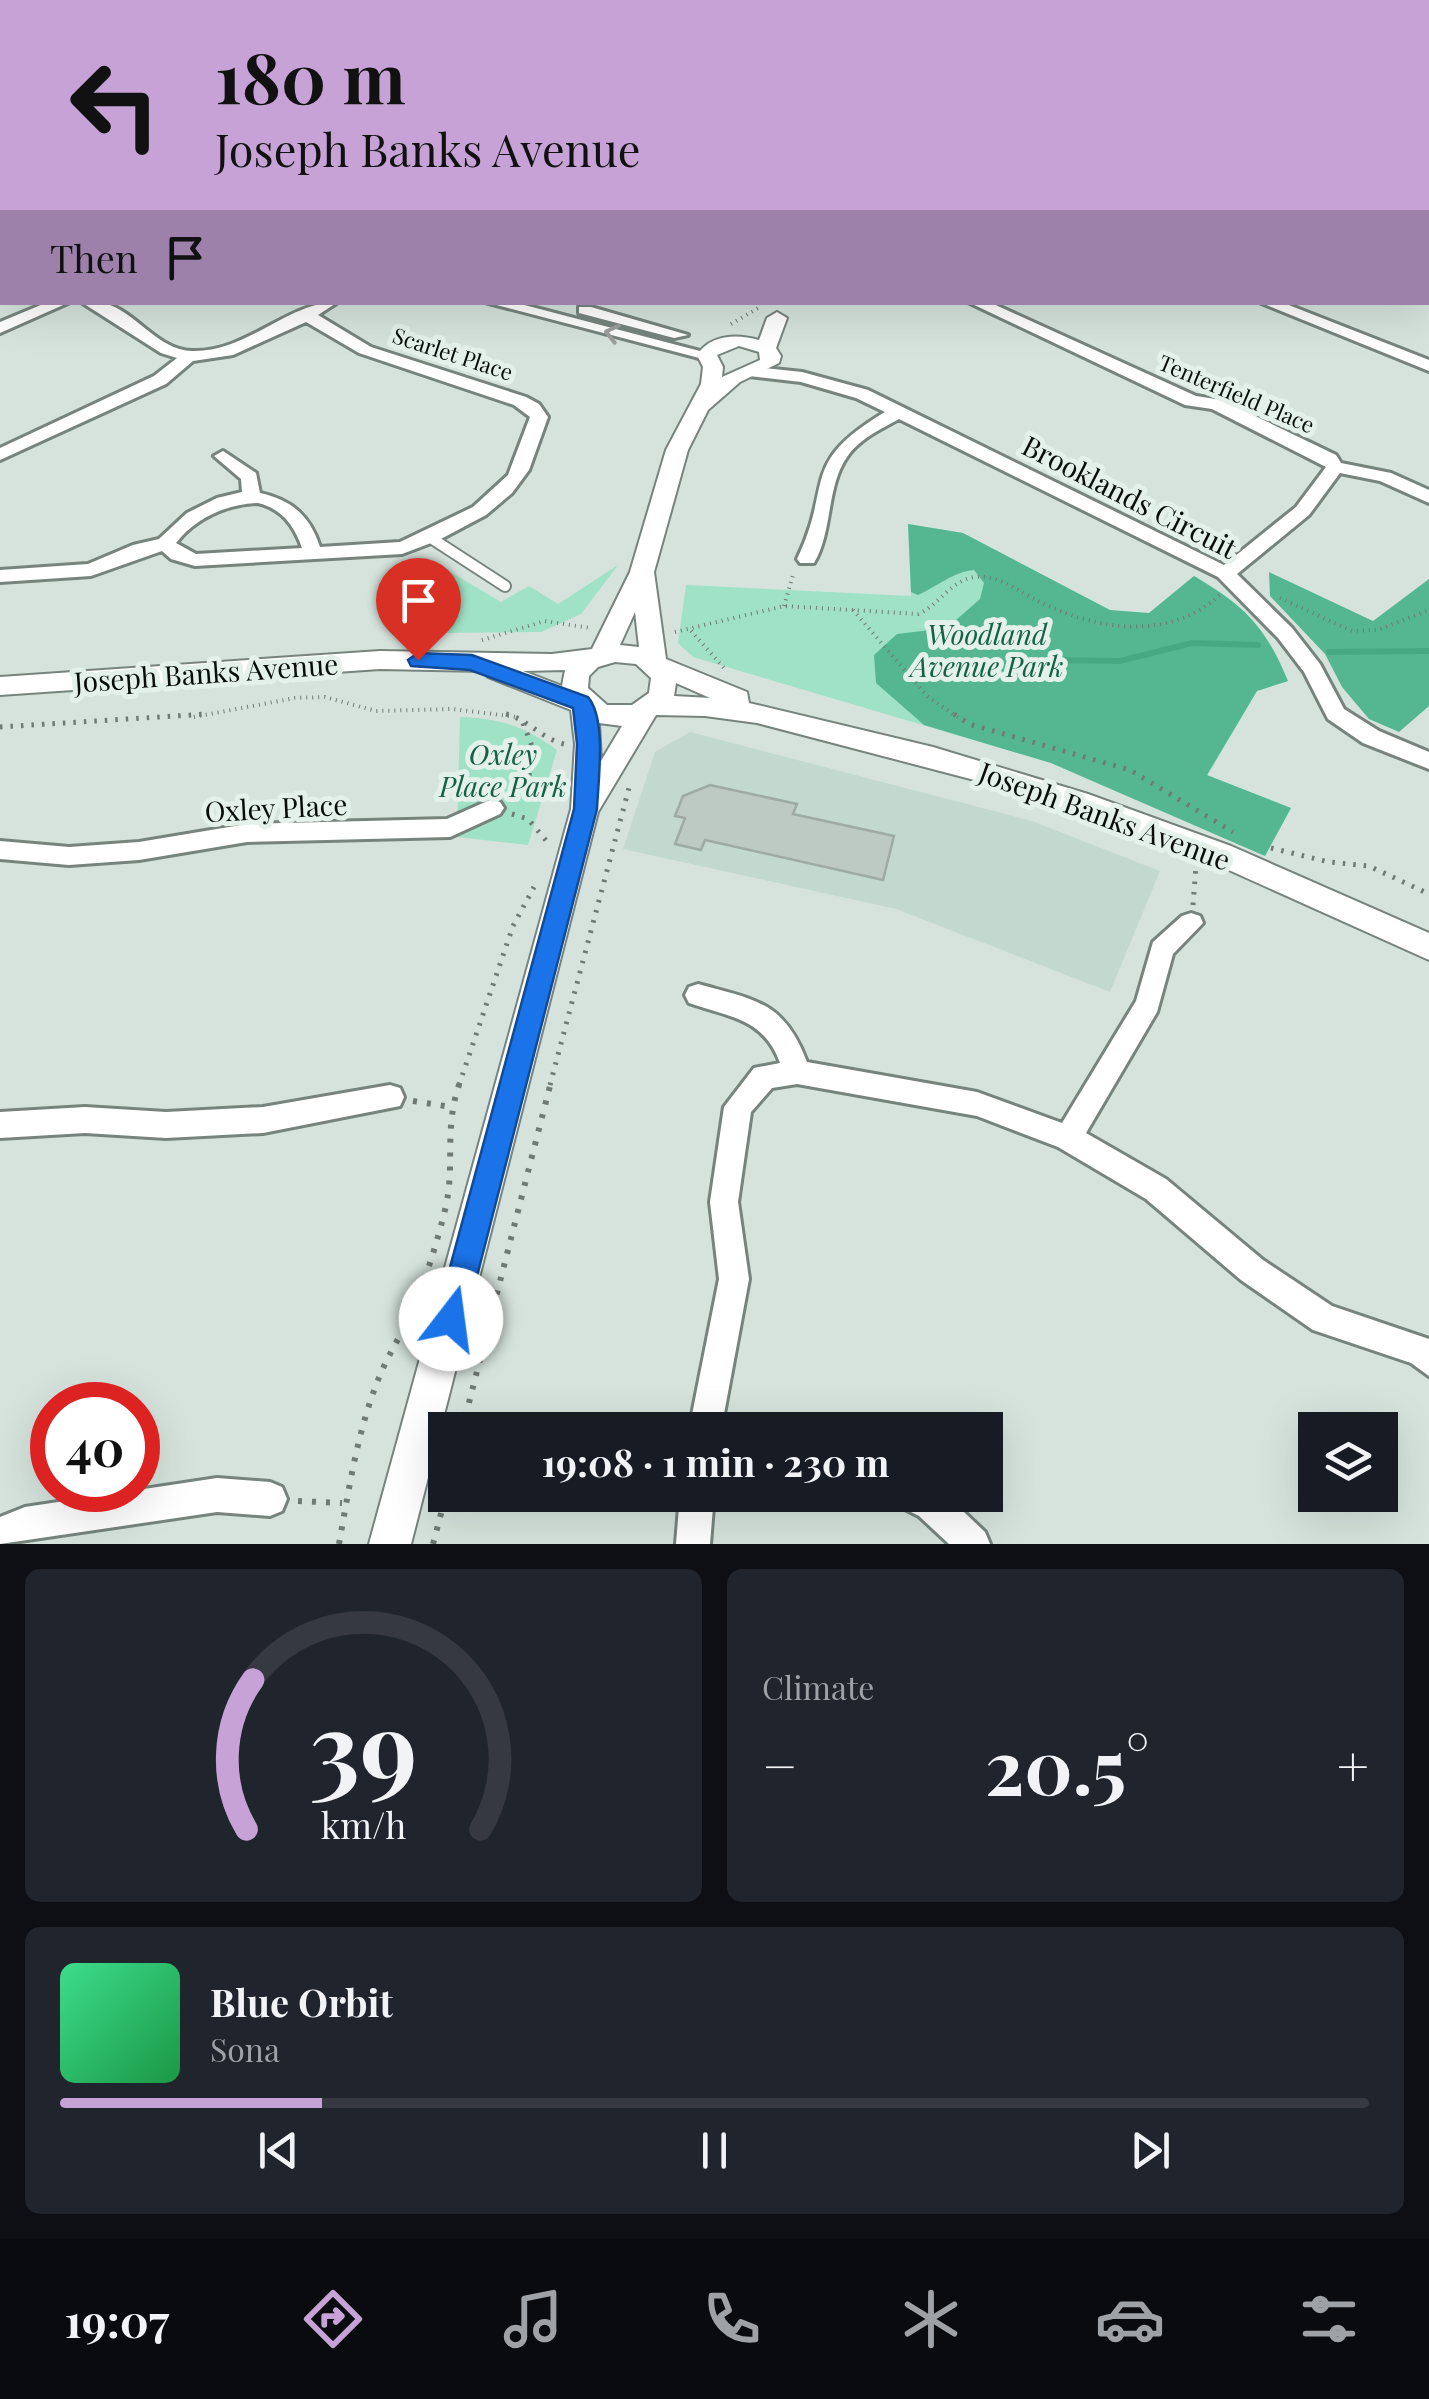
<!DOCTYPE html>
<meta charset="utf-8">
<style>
body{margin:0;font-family:"Playfair Display",serif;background:#20242c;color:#f1f3f6;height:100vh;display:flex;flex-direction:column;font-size:38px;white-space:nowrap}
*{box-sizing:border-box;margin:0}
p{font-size:32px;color:#9ea1a6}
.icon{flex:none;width:55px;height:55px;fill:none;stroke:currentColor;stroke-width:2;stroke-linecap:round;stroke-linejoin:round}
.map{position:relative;height:1544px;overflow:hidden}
.drawer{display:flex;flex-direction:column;gap:25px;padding:25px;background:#0d0f14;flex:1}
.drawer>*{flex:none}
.guide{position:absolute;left:0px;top:0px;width:1430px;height:305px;box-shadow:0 10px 40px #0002;background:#c6a2d6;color:#111;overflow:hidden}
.fabs{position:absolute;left:1298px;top:1412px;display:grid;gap:20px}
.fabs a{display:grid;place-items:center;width:100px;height:100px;border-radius:0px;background:#171b24;box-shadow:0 10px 40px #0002;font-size:50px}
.speed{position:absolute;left:30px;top:1382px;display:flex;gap:20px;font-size:50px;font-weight:700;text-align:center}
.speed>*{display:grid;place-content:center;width:130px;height:130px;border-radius:50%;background:#171b24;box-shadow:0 10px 40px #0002;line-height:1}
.speed .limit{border:15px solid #d22;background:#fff;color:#111}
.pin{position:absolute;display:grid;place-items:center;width:85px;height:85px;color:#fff;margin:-102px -42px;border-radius:50% 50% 50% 0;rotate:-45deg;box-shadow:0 0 10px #0007}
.pin .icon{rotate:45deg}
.me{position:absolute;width:110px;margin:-55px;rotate:15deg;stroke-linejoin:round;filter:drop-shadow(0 0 8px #0008)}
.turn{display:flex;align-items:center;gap:35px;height:210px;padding:0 50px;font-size:45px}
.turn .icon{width:130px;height:130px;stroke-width:2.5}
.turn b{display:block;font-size:70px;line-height:85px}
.then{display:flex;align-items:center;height:95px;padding:0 50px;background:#0003;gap:20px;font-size:38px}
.big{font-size:75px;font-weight:700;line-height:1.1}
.drawer .widget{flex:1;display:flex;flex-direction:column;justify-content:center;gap:15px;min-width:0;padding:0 35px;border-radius:15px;background:#20242c}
.drawer .dial{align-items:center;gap:0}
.dial svg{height:260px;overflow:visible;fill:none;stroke:#363941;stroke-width:7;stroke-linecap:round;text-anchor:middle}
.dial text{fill:#f1f3f6;stroke:none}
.song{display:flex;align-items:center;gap:30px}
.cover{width:120px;height:120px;border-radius:15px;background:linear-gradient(135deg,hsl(150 70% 55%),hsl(140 70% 35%))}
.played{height:10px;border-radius:5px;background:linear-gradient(90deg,#c6a2d6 20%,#363941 20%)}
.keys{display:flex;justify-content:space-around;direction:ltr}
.heat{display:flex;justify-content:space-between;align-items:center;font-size:55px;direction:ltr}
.drawer .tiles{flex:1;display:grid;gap:25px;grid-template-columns:1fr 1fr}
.widget:last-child{grid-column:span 2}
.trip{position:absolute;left:428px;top:1412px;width:575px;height:100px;border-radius:0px;background:#171b24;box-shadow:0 10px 40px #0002;font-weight:700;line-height:100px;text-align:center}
.tabs{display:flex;height:160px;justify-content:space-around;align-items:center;background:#090b0e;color:#9ea1a6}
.tabs .icon{width:70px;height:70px}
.tabs .current{color:#c6a2d6}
.tabs b{font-size:45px;color:#f1f3f6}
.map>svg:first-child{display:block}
.built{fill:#c3d9cf}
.green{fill:#a0e2c6}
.forest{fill:#55b792}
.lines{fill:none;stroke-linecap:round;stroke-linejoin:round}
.stream{stroke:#46a984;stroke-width:6}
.building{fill:#bccac3;stroke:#9eaba5;stroke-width:2.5}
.service-casing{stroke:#77847e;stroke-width:14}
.minor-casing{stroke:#77847e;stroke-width:6}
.tertiary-casing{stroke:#77847e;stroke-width:4}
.path-far3{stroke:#707975;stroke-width:2.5;stroke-dasharray:1 4;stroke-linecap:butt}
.path-far2{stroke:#707975;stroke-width:4;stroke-dasharray:1 5;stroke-linecap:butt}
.path-far1{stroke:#707975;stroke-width:5;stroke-dasharray:2.5 8;stroke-linecap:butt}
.path{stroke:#707975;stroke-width:6;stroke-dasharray:4 10;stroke-linecap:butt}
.service{stroke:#fff;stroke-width:10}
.minor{fill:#fff;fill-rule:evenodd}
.tertiary{fill:#fff;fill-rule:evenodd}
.oneway{stroke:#9c9e9d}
.route{fill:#1a73e8;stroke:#114b97;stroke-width:2.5}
.labels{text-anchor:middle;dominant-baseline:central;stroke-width:10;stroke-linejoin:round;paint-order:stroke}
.far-street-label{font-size:22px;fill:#080d0b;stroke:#e3f1ea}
.street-label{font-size:28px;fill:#080d0b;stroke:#e3f1ea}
.park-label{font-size:28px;font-style:italic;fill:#156148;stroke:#e3f1ea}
</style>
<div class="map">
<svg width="1429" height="1544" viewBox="0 0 1429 1544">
<rect width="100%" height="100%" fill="#d6e3dd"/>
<!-- built -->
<path class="built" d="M690,732L1032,821L1160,871L1110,992L896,909L623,849L655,752Z"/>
<!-- green -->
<path class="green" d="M908,524L963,533L1110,611L1149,613L1194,576C1245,606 1265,626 1288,681L1257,691L1207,776L1291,808L1265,856L1051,763L693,657L678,643L686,585L911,596Z
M427,558L501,602L529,586L558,604L618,565L581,614L541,632L443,633Z
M460,717C499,718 526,727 557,750L528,845L457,837Z"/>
<!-- forest -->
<path class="forest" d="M908,524L963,533L1110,610L1149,613L1194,576C1245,606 1265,626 1288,681L1257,691L1207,775L1291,808L1265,856L1051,763L924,725L876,683L874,655L897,634L947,628L980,599L984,583L974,570C953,572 938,586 918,595L911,592Z
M1269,572L1373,621L1429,579V706L1399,732L1369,719L1342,687L1325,654L1270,596Z"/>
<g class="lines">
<!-- stream -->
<path class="stream" d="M1329,652L1429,651
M1054,660L1120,661L1192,643L1258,645"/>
</g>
<!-- building -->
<path class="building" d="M710,785L797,804L793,814L894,836L883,880L705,840L701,850L675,844L685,818L675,816L683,796Z"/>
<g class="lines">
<defs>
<path id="service" d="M431,538L505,586"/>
<path id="minor" d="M310,0H324L326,2H312Z
M555,0H582L584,2H558Z
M1428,28H1429V35H1428Z
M2,62V70L0,71V63Z
M0,90L2,91V100L0,99Z
M1428,155H1429V163H1428Z
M1428,229H1429V237H1428Z
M0,240H2V250H0Z
M48,302H70L0,333V322Z
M81,302C88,302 97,301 104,303C137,312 157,350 192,351C247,353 287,302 338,302L318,315L371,347L526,397L539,404L548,417L529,470L512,493L486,515L439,540L402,554L195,566L171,559L162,551L91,576L0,582V570L88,564L133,545L159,539L187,513L217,498L242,492L241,479L214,456L223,451L256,473L260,493C292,500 310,516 320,547L400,542L473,507L508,475L530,417L514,405L359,353L306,322L233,355L193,361L166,384L0,460V448L154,376L177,358L161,353ZM258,503C282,509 294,525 302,548L196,554L176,543C195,518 227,504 258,503Z
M485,302H513L715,355L707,360Z
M968,302H989L1196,396L1222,400L1336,455L1341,463L1391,473L1429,490V503L1380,481L1340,473L1309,515L1237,574L1292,628L1320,664L1344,709L1379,731L1429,752V769L1363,743L1328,719L1304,672L1278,638L1218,577L899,419C881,429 859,439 847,457C826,487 833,531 814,563H800L797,559C834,483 798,464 885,412L856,398L801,382L749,376L747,372L755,367L802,372L868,390L1224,565L1296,507L1326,467L1212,409L1185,405Z
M1259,302H1281L1429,360V371Z
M579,307H591L688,335L674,338L579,313Z
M492,799L500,802L504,808L500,814L450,837L247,842L139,860L69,865L0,859V841L69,847L139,842L247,824L447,819Z
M1191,913L1200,916L1203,923L1173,954L1157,1012L1086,1133L1166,1179L1263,1260L1332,1306L1429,1339V1376L1411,1363L1313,1330L1241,1280L1146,1199L1058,1147L977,1116L797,1084L772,1088L751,1112L738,1202L749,1279L721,1430H689L719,1279L710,1202L724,1107L754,1068L780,1063C764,1018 729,1017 689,1003L685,995L689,987L698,984C755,1000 784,1001 807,1062L977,1092L1062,1123L1136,1001L1153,942L1182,916Z
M390,1085L400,1088L404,1097L400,1106L263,1133L166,1138L85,1133L0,1138V1112L85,1107L166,1112L263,1107Z
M217,1478L270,1482L282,1487L287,1499L282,1511L270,1516L217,1512L0,1544V1517L25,1507Z
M680,1495H714L710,1544H676Z
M896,1495H946L985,1532L990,1544H949L919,1516L901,1507Z"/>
<path id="tertiary" d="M1428,83H1429V93L1428,92Z
M777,312L787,318L776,348L781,356L779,363L740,382L708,410L688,450L654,572L666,659L747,692L749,703L933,747L1088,794L1231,846L1429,933V960L1211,862L1001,787L757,723L705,716L656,715L598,812L411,1544H369L571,809L575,744L571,710L488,677L484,671L380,669L0,695V677L380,651L552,654L592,649L630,572L666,450L701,384L703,367L697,355C711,334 737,334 759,340L767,318ZM739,346L759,352L760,360L722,377L723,367L717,355ZM635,612L639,647L620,645ZM615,662L636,664L651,678L649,693L632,705H607L588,688L589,676L598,667ZM565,670L562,686L523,671ZM676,683L710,698L674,696ZM599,723L622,726L601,761Z"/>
</defs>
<!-- service casing -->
<use href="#service" class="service-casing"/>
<!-- minor casing -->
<use href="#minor" class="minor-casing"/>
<!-- tertiary casing -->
<use href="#tertiary" class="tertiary-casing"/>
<!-- path-far3 -->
<path class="path-far3" d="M1294,0L1313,2"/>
<!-- path-far2 -->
<path class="path-far2" d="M731,324L760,307
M1280,598L1352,631L1378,630L1429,610
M784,606L794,572
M853,610L928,697L958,717
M691,631L724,668
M675,632L784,606L918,614C940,605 951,579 976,577C1000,575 1019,592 1040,602C1099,631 1170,641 1221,594
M482,640L545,621L590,628
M194,717L295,698L325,697L376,711L453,709L516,717"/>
<!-- path-far1 -->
<path class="path-far1" d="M506,714C529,720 542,739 564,744
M954,714L969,724L1130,770L1233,832
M0,727L207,714
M509,797L526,786L535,754L521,718
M512,814L528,819L549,844
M1271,848L1329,862L1369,866L1429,894
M1193,905L1196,866
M459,1085L513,926L534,887
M550,1085L630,784"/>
<!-- path -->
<path class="path" d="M413,1101L451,1107
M462,1430L551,1082
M298,1501L342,1503
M339,1544C349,1489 357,1433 378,1380C387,1357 401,1335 412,1312C425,1281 437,1243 445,1210C456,1165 443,1129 460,1082
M433,1544L446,1495"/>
<!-- service -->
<use href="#service" class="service"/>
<!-- minor -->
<use href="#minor" class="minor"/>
<!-- tertiary -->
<use href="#tertiary" class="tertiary"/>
</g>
<!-- one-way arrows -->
<defs><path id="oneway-chevron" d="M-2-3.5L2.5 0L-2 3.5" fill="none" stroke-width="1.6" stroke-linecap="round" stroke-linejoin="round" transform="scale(2.5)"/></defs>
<use class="oneway" href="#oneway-chevron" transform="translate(612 333) rotate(-166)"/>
<!-- route -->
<path class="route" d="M418,653L472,655L588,697C607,719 598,781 597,809L466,1319L462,1330L451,1334L440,1330L436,1319L574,809L577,744L573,708L470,670L411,666L408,660Z"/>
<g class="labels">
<!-- far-street labels -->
<g class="far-street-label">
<text transform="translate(453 353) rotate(18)">Scarlet Place</text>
<text transform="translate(1237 393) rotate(23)">Tenterfield Place</text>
</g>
<!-- street labels -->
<g class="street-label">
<text transform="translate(1130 496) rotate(27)">Brooklands Circuit</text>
<text transform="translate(206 672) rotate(-4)">Joseph Banks Avenue</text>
<text transform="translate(276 807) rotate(-3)">Oxley Place</text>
<text transform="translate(1105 815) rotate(20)">Joseph Banks Avenue</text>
</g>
<!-- park labels -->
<g class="park-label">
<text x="987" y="633">Woodland<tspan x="987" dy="32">Avenue Park</tspan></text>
<text x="503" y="753">Oxley<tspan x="503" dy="32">Place Park</tspan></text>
</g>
</g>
</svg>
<div class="fabs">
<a><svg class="icon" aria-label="layers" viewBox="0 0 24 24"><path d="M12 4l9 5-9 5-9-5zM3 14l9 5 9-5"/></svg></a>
</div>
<div class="speed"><div class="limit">40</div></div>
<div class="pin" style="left:418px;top:660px;background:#d93025"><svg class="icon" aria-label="arrive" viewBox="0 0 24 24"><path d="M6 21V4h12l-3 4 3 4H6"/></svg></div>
<svg class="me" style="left:451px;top:1319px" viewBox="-20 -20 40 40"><circle r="19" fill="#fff"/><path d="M0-13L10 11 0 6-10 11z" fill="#1a73e8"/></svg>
<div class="trip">19:08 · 1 min · 230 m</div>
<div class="guide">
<div class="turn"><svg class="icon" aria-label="left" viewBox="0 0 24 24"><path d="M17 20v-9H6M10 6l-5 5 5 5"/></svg><div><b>180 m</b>Joseph Banks Avenue</div></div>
<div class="then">Then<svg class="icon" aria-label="arrive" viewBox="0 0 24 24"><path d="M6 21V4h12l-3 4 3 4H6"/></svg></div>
</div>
</div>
<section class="drawer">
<div class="tiles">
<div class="widget dial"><svg viewBox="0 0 100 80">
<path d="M14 69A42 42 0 1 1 86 69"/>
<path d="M14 69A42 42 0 0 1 16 23" stroke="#c6a2d6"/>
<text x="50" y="56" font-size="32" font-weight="700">39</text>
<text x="50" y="72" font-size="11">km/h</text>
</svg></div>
<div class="widget"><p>Climate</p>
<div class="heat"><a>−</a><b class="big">20.5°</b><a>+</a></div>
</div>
<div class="widget">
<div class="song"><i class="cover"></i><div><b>Blue Orbit</b><p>Sona</p></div></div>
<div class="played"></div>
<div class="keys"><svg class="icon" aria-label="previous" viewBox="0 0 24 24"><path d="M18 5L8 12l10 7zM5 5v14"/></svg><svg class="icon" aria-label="pause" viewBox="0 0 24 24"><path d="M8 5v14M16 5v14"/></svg><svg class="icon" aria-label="next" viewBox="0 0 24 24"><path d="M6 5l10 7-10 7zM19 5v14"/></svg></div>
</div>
</div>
</section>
<nav class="tabs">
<b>19:07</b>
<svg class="icon current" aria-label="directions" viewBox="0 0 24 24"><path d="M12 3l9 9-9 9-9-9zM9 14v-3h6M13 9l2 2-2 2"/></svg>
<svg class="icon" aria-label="music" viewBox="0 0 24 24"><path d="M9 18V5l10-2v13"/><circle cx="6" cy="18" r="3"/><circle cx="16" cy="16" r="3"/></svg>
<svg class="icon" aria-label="phone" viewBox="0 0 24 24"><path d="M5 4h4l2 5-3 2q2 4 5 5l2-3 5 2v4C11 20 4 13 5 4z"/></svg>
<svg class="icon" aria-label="climate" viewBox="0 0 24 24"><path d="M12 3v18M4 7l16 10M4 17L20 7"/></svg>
<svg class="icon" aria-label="car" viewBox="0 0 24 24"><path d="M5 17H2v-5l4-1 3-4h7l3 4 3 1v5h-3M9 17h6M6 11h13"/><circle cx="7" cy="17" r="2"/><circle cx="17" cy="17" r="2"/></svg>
<svg class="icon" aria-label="filters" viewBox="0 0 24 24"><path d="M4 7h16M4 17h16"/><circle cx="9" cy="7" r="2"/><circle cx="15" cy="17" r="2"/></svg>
</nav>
